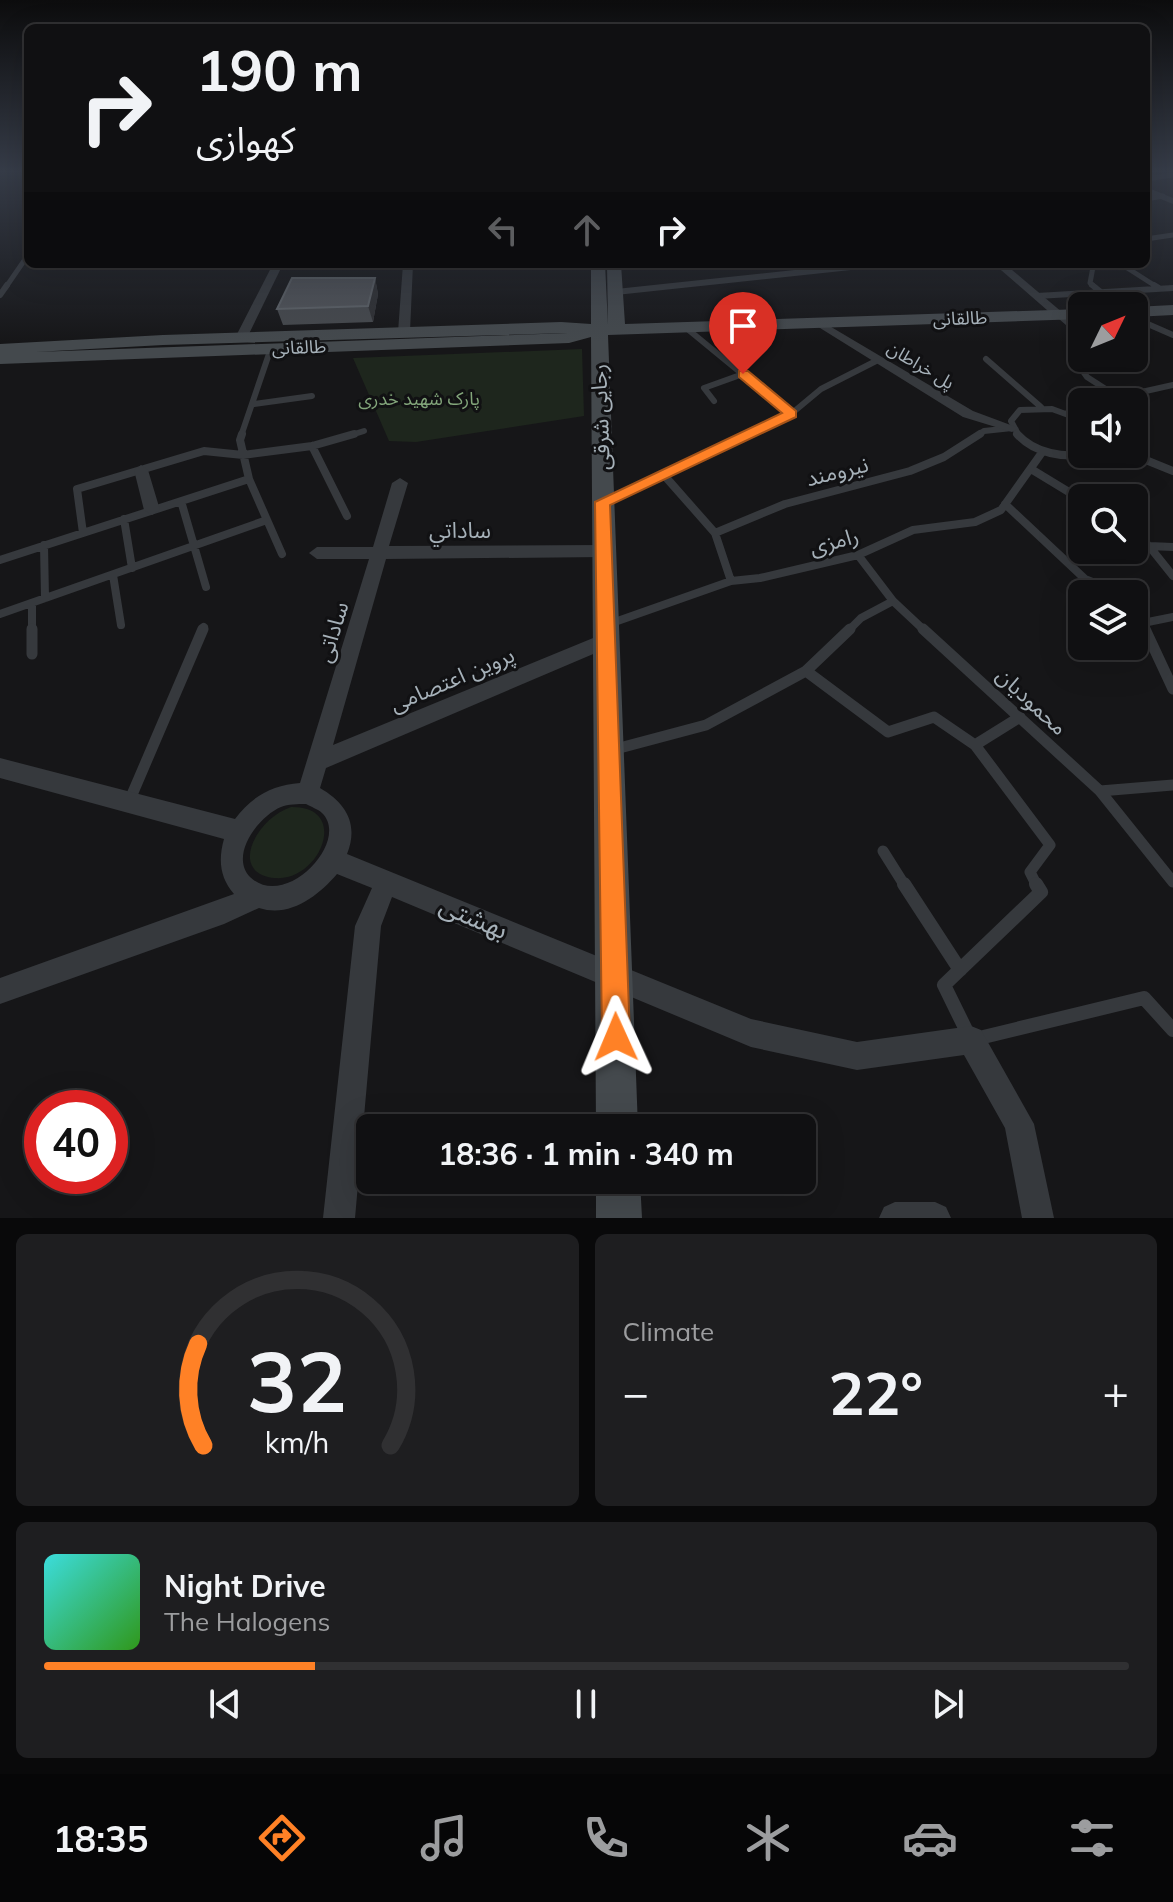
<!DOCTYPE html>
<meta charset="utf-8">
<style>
body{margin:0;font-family:Mulish,"Noto Sans Arabic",sans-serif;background:#1e1e20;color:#f1f3f6;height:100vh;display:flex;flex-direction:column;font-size:30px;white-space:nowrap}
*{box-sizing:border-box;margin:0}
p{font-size:26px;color:#9c9d9f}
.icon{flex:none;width:44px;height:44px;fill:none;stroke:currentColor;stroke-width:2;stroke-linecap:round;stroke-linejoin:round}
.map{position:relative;height:1218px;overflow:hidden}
.drawer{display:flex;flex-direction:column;gap:16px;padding:16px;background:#09090a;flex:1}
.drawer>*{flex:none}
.guide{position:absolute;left:24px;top:24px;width:1126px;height:244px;border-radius:12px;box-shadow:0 8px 32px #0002,0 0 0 2px #303032;background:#101012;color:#f1f3f6;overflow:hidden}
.needle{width:52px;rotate:47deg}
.controls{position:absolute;left:1068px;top:292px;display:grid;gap:16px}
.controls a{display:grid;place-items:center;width:80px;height:80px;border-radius:12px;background:#101012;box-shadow:0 8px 32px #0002,0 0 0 2px #303032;font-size:40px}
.speed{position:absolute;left:24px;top:1090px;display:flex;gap:16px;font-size:40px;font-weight:700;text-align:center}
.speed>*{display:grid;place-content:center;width:104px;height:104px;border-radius:50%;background:#101012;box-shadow:0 8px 32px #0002,0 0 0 2px #303032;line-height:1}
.speed .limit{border:12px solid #d22;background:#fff;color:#111}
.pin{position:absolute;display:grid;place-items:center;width:68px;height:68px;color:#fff;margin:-82px -34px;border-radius:50% 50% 50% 0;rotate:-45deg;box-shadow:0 0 8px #0007}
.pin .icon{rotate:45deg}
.me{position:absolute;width:88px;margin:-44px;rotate:359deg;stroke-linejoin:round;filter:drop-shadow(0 0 6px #0008)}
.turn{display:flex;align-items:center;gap:28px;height:168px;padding:0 40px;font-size:36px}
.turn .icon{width:104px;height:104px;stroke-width:2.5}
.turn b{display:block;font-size:56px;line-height:68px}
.lanes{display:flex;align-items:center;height:76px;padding:0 40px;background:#0003;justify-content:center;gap:40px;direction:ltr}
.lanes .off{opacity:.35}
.big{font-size:60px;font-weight:700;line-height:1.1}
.drawer .card{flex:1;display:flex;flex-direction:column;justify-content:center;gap:12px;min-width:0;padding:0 28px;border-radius:12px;background:#1e1e20}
.drawer .dial{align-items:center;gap:0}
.dial svg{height:208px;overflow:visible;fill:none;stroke:#303032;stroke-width:7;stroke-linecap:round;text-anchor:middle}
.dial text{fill:#f1f3f6;stroke:none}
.song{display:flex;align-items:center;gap:24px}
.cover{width:96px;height:96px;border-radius:12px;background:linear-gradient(135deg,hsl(180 70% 55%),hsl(110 70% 35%))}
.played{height:8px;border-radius:4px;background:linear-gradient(90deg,#ff8126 25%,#303032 25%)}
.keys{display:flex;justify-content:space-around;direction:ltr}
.heat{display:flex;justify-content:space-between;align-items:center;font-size:44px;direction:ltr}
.drawer .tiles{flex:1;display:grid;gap:16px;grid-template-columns:1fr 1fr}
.card:last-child{grid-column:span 2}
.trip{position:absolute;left:356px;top:1114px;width:460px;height:80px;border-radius:12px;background:#101012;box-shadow:0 8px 32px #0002,0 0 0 2px #303032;font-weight:700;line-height:80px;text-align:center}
.tab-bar{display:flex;height:128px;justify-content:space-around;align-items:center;background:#060607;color:#9c9d9f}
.tab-bar .icon{width:56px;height:56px}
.tab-bar .selected{color:#ff8126}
.tab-bar b{font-size:36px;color:#f1f3f6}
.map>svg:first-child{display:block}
.green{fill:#1e261d}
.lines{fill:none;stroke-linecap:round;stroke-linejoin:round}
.lane-far4{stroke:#36393d;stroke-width:5}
.lane-far3{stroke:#36393d;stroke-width:6}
.lane-far2{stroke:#36393d;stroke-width:8}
.lane-far1{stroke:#36393d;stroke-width:11}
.lane{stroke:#36393d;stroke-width:14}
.street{fill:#36393d;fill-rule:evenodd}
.secondary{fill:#44494d;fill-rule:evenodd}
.wall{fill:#46494d}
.shaded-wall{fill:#2f3033}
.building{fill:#515459;stroke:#5e6368;stroke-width:2}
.route{fill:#ff8126;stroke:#a65419;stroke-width:2}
.labels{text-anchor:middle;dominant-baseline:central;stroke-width:6;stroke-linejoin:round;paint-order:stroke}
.far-street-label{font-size:18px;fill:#a6b1b9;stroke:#111113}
.far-park-label{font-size:18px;fill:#83a67b;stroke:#111113}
.street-label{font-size:22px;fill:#a6b1b9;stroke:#111113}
.near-street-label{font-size:26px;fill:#a6b1b9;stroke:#111113}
</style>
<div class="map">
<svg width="1173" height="1218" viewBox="0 0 1173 1218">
<rect width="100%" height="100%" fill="#161618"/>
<!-- green -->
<path class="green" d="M582,349L584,416L416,442L389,441L353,358Z
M291,807C351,806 320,882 275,878C228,874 255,819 291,807Z"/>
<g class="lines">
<!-- lane-far4 -->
<path class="lane-far4" d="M1146,179L1173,175
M1146,199L1163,196
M1146,239L1173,235
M1121,264L1157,287
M6,287L28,255
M1095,287L1090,283L1093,267L1100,264"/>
<!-- lane-far3 -->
<path class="lane-far3" d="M1092,285L1101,292
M1154,285L1159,288
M0,295L7,285
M1037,296L1173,288
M1059,315L1082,335
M1134,318L1173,335
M685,327L791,414
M1082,350L1077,363L1087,377L1118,397
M986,359L1041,407
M714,401L704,388L743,374
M1097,402L1173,385
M254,404L312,396
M1067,413L1082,407
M241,436L271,348
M348,436L364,431
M745,436L791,414L821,389L878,360
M977,436L984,431L1012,428
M1019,436L1011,421L1020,410L1052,409L1082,420"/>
<!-- lane-far2 -->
<path class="lane-far2" d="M1017,434C1035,454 1064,458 1089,454
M312,446L347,516
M1131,454L1173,471
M1031,469L1082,500
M663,474L715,533L731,581
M249,479L282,554
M181,501L206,587
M606,501L749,434
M1005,504L1085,579L1107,588L1113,594
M124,519L132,568
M1134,531L1149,546L1173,547
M83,533L77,489L204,451L243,455L312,446L354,434
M715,533L785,504L910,471L944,457L980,434
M44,545L45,598
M1149,546L1173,576
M858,555L893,601L925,631
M0,560L249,479L240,440L242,434
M113,575L121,625
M32,603V631
M0,614L267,520
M1134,614L1146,631
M1143,623L1173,617
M609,624L731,581L760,578L858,555L913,530L975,522L1001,510L1043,451
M202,631L204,627
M848,631L861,618L893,601"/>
<!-- lane-far1 -->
<path class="lane-far1" d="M32,629V654
M923,629L1100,791L1173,882
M1145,629L1173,689
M806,671L888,732L934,717L975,745L1050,845L1030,872L1037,886
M975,745L1020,717
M612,750L706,725L806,671L850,629
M1100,791L1173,785
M128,804L203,629
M883,851L905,886"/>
<!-- lane -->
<path class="lane" d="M904,884L960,970
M1036,884L1041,892L944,985L971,1040L1144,998L1173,1030"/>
<!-- street -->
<path class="street" d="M1146,187L1173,198V204L1146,193Z
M273,264H283L247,338L237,341L235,338Z
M403,264H413L410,332L404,336L398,332Z
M850,264H884L879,267L616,295L611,292L616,289Z
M994,264H1005L1063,313V317H1055Z
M816,318L973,411L1019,428L1012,432L963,417L812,323L810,321Z
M141,465L148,470L160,510L152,515L144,510L134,470Z
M400,478L408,483L389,546L604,545L612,551L604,557L386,559L333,745L598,636H612L614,641L612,646L326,768L320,788C346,803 359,824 347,854L751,1019L857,1042L971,1026L981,1030L1034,1124L1054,1218H1022L1005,1128L964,1055L857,1070L751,1047L392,897L381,926L355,1218H323L355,926L372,888L337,874C318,896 290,918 259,908L224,924L0,1004V978L234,894C220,878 218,860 224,839L0,778V758L235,819C251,797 272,785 300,783L369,559H317L309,553L317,547H373L392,483ZM306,804C311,807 318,809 322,813C351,841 285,911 250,877C229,855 259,816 281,807C288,804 298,804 306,804Z
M895,1202H935L946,1207L951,1218H879L884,1207Z"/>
<!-- secondary -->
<path class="secondary" d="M591,264H605L608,325L607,264H621L625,324L1082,309V319L608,335L638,1128H596L591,337L569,343L0,364V344L163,335L561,322L591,324ZM568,333L35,352L163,345Z
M1173,305V315L1134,317V307Z
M596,1180H640L642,1218H596Z"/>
</g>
<!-- wall -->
<path class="wall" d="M375,278L378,294L373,322L283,325L277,309Z"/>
<!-- shaded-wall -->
<path class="shaded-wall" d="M375,278L378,294L373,322L368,306Z"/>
<!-- building -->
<path class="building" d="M292,278H375L368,306L277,309Z"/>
<!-- sky -->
<linearGradient id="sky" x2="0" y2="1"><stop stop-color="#0c0c0d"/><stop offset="0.5" stop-color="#363c48"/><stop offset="1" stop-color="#363c48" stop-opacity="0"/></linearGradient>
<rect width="1173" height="342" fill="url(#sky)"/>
<!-- route -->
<path class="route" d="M739,371H748L796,411V417L610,505L630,1037L626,1046L616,1051L606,1046L602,1037L595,502L782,413L739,377Z"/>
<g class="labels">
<!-- far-street labels -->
<g class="far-street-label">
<text transform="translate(960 318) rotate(-2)">طالقانی</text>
<text transform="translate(299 347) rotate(-2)">طالقانی</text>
<text transform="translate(921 365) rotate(31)">پل خراطان</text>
</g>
<!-- far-park labels -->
<g class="far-park-label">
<text x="419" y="398">پارک شهید خدری</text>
</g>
<!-- street labels -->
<g class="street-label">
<text transform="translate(600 417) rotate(-92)">رجایی شرقی</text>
<text transform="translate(837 471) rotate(-14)">نیرومند</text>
<text x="460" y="530">ساداتي</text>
<text transform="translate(834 541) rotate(-15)">رامزی</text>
<text transform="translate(332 632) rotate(-73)">ساداتی</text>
<text transform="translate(452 679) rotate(-23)">پروین اعتصامی</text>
<text transform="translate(1032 701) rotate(43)">محمودیان</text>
</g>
<!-- near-street labels -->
<g class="near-street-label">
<text transform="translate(474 917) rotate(23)">بهشتی</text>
</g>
</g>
</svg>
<div class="controls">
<a><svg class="needle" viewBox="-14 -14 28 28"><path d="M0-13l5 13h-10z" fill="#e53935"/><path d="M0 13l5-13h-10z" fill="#9c9d9f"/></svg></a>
<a><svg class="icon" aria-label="sound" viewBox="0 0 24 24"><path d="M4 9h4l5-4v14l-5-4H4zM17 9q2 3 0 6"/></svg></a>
<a><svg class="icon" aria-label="search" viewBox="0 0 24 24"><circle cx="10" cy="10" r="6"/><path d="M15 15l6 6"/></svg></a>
<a><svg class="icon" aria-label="layers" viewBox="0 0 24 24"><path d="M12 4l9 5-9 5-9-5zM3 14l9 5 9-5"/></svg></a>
</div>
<div class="speed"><div class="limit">40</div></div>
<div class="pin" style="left:743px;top:374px;background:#d93025"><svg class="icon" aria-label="arrive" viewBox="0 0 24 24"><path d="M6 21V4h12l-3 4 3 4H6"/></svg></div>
<svg class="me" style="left:616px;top:1037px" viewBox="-20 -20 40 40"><path d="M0-17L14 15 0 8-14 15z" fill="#ff8126" stroke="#fff" stroke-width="4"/></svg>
<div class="trip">18:36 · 1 min · 340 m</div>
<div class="guide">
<div class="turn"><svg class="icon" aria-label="right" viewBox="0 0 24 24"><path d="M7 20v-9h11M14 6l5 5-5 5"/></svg><div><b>190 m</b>کهوازی</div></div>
<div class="lanes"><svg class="icon off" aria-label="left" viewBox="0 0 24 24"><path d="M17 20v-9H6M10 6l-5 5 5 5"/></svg><svg class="icon off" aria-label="ahead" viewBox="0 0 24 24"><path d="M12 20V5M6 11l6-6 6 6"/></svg><svg class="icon" aria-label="right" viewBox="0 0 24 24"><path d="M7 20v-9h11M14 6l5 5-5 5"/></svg></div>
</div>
</div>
<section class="drawer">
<div class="tiles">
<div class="card dial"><svg viewBox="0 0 100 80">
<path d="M14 69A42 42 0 1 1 86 69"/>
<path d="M14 69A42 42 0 0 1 12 30" stroke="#ff8126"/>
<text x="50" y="56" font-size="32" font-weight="700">32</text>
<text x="50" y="72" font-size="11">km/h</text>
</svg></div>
<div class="card"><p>Climate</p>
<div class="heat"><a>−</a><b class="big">22°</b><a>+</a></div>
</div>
<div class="card">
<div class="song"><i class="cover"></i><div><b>Night Drive</b><p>The Halogens</p></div></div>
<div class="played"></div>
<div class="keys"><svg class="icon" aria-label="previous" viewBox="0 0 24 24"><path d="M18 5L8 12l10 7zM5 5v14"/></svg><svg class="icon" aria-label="pause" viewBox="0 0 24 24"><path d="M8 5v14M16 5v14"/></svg><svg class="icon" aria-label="next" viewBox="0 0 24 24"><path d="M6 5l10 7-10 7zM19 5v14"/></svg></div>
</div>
</div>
</section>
<nav class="tab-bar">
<b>18:35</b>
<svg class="icon selected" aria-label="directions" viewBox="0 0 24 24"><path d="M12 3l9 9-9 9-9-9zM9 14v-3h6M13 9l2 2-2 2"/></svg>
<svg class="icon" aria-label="music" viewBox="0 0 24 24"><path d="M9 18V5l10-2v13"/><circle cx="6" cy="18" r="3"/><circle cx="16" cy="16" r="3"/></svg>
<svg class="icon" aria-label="phone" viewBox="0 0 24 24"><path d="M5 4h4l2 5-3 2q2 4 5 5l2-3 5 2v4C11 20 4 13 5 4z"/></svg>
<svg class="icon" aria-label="climate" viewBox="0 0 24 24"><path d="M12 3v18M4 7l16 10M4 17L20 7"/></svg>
<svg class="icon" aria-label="car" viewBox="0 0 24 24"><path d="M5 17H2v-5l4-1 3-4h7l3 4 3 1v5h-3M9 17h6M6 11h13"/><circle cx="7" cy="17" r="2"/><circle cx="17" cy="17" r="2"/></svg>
<svg class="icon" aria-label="filters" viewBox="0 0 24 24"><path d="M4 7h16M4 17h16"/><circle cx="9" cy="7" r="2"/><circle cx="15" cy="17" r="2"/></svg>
</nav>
